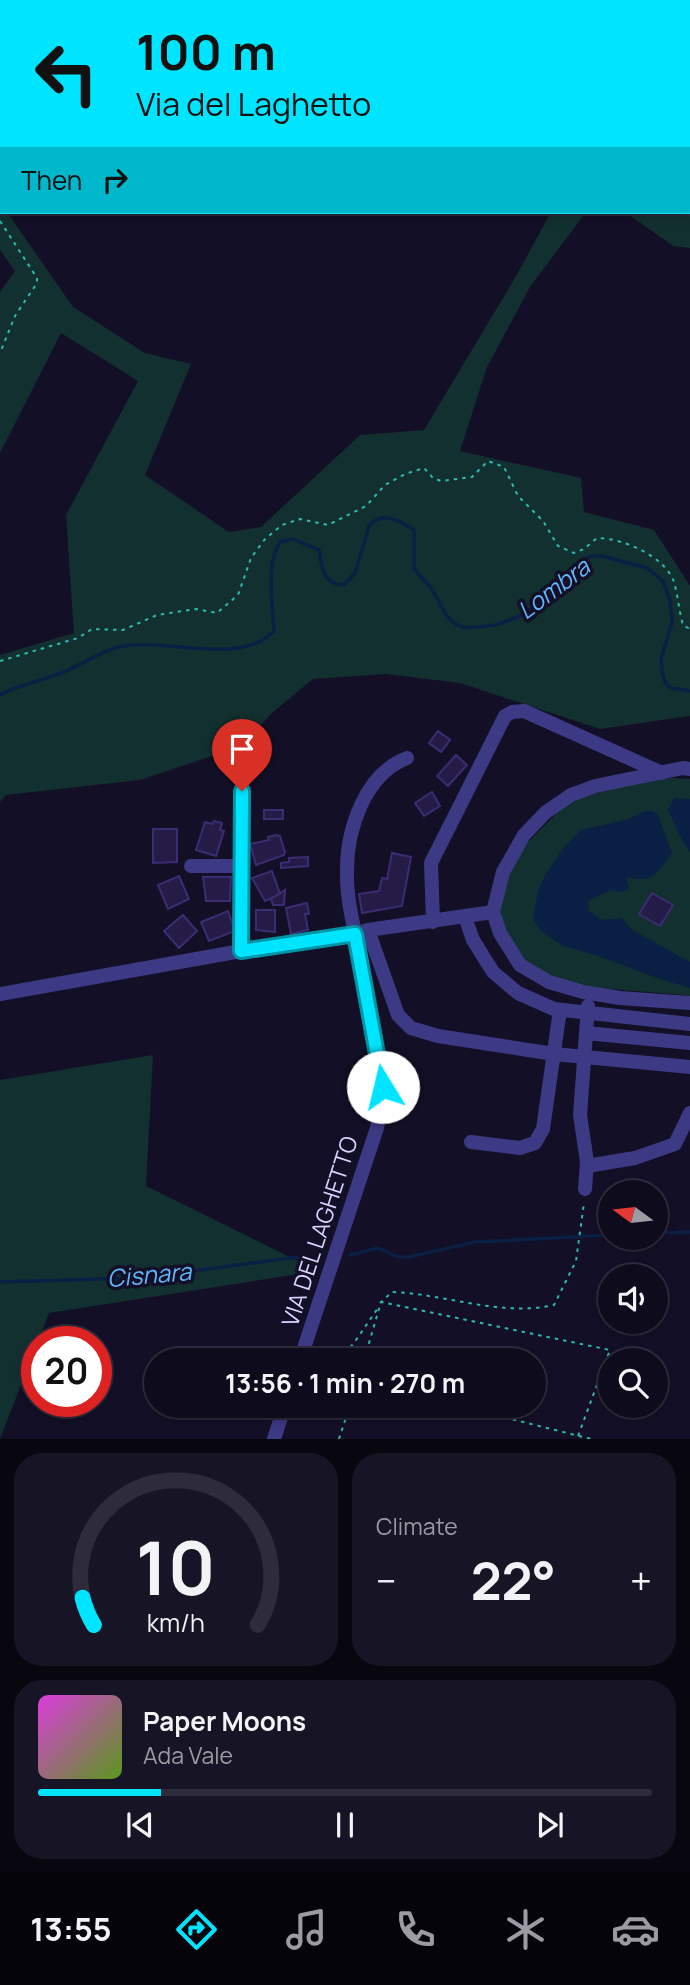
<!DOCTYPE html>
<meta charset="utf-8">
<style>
body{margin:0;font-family:Manrope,sans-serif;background:#171425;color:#f1f3f6;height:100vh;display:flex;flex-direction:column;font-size:26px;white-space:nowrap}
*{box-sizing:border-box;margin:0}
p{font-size:23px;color:#9b9ba3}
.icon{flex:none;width:38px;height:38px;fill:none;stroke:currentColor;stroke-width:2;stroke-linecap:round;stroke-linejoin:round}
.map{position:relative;height:1439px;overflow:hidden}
.panel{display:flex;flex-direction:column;gap:14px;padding:14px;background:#08060f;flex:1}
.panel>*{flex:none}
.hud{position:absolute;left:0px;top:0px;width:691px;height:214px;box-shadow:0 4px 10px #0003,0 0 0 2px #2e2b3b;background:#00e5ff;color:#111;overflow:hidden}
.needle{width:46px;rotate:285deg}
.controls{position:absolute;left:598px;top:1180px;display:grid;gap:14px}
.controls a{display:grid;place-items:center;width:70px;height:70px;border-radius:50%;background:#0e0b1c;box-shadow:0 4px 10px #0003,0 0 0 2px #2e2b3b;font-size:35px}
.speed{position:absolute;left:21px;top:1326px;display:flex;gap:14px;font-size:35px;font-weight:700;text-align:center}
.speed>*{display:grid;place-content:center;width:91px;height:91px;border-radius:50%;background:#0e0b1c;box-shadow:0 4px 10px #0003,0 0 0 2px #2e2b3b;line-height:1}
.speed .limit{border:10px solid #d22;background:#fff;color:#111}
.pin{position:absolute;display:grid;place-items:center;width:60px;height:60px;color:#fff;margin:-72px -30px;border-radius:50% 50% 50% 0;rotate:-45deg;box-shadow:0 0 7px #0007}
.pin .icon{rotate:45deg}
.me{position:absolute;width:77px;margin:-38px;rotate:351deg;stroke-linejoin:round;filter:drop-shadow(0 0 5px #0008)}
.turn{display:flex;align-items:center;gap:24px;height:147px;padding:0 21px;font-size:32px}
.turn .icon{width:91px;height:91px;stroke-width:2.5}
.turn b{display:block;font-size:49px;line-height:60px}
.then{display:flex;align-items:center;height:66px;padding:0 21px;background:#0003;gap:14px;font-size:26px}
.big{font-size:52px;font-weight:700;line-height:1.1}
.panel .card{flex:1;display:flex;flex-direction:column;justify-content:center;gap:10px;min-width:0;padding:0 24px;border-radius:28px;background:#171425}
.panel .dial{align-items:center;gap:0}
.dial svg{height:182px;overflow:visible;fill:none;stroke:#2e2b3b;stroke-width:7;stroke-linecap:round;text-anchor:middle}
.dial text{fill:#f1f3f6;stroke:none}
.song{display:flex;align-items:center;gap:21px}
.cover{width:84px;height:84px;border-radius:10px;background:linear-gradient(135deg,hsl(300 70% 55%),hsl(90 70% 35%))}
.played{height:7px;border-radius:4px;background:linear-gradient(90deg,#00e5ff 20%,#2e2b3b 20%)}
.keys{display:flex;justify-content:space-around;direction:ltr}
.heat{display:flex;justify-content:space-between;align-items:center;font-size:38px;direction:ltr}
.panel .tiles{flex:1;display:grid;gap:14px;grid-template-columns:1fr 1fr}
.card:last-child{grid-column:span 2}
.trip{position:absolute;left:144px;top:1348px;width:402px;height:70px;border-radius:35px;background:#0e0b1c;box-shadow:0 4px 10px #0003,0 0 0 2px #2e2b3b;font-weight:700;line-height:70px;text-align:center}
.tab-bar{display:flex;height:112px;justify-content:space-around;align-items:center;background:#06040b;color:#9b9ba3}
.tab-bar .icon{width:49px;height:49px}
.tab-bar .on{color:#00e5ff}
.tab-bar b{font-size:32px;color:#f1f3f6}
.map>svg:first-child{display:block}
.green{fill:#12302f}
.water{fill:#0a1f44}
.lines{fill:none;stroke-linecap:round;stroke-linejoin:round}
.stream{stroke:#0a1f44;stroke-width:3.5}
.building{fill:#241b47;stroke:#3b2d73;stroke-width:2}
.path{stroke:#2fb8b0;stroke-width:2;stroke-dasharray:3.5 5;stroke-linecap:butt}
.minor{stroke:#3d3a85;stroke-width:14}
.route-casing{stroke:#0095a6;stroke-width:18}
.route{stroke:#00e5ff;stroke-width:12}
.labels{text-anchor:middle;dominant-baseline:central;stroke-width:7;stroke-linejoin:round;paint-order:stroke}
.street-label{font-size:23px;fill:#d9d4ff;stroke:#130f26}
.water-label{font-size:24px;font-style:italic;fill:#62b6ff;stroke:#130f26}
</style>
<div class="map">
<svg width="690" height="1439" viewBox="0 0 690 1439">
<rect width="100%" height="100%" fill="#130f26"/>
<!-- green -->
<path class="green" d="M238,0H461L238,2Z
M690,137V248L673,246L625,212H690Z
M0,200L2,212H7L73,307L145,353L191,364L145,475L229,532L261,527L360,435L424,430L515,278L551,212H586L530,287L487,367L460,451L581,478L584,512L654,530L690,586V716L600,729L460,683L386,674L313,679L273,712L242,746L140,780L6,795L0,802V655L74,633L66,515L138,381L61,333L0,453V292L15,271L0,250Z
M673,778L690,779V996C650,990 566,992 534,968C476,927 503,863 546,824C552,818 558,810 566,806C596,788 638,781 673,778Z
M153,1055L146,1186L318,1271L49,1313L0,1439V1080Z"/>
<!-- water -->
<path class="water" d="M674,798L690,799V852L681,838L668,810Z
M644,811H653L658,815L672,853C658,873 652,884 627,877L629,889L622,892L611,890L588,901L589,911L602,920L622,918L631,929L690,962V988L657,978L595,955L563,946L541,931L533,920L538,891L545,875L565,846L581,830L629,819Z"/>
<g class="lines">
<!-- stream -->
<path class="stream" d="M0,695C21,683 44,681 66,671C82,664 99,653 115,648C160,635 240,668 274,631C273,603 265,566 280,542L293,539L319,550C322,568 322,584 344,585L355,573L369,526C382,510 401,521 414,530V569L432,589L447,617L457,625L466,628L496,625L526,614L558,580L580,561L592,556H602L647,568L663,581L670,600L672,622L661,659L662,673L666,684L671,688L690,691
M656,1233L690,1232
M350,1255L378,1248L398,1257H409L475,1242L611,1235
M0,1282L140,1278L298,1257"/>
</g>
<!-- building -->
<path class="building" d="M438,731L450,740L441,752L429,743Z
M456,755L467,765L448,786L437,776Z
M432,792L440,806L424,816L415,803Z
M264,810H283V819H264Z
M214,821L222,823L220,830L224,831L216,856L196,850L205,822L212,824Z
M153,829H177V862L153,863Z
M276,835L280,836L285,852L284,855L256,865L250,844L269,840L268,837Z
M392,853L411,857L402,906L362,913L359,894L379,891L382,878L387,879Z
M308,857V866L281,868V863L289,862V858Z
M272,871L280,894L265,901L252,878Z
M179,876L189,899L168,909L158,885Z
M203,877H231L230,901H206Z
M285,890L284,905H273L271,899Z
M652,893L673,905L660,926L639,914Z
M307,903L309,914H305L308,930L291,934L286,908Z
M256,910H275V932L256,930Z
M228,911L235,931L209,941L201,922Z
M183,915L197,931L179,948L164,931Z"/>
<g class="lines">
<!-- path -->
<path class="path" d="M0,48L2,45
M0,221L37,278V283L15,316L0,353
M0,661L78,638L92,629L123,630L157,615L196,609L217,613L238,595L251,558L265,539L282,525L300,519L328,525L366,506L385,485L405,474L424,468L433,478L441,481L472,477L488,461L504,467L518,496L543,521L558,546L574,553L584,549L597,538C622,538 665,556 674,582C678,596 679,611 683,625L690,629
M380,1303L392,1292C446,1294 500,1317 554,1305L576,1261L584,1203
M339,1360L354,1343L378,1308
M364,1360L381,1302L610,1350L578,1436
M455,1405L591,1439
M339,1439L350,1405"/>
<!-- minor -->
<path class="minor" d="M23,2L24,0
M690,769L683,768L595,786L571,795L546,812L524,835L503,872L493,912L500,933L520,965L549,982L583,992L620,998L690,1003
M191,866H241
M465,917L473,940L493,972L518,993L554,1009L690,1024
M433,922L431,863L505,716L512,712L524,711L662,773
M368,930L398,1015L411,1028L438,1036L554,1054L690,1067
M241,951L242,791
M0,994L241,951L355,934L368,930L493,912
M586,1033L690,1043
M471,1142L520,1148L535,1143L543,1129L560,1010
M587,1166L635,1158L675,1144L690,1113
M585,1189L587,1162L580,1115L588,1006
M300,1360L377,1128C381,1107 383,1089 380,1067C373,1030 367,992 360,955C354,928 346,898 347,870C347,829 365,774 407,758
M274,1439L285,1405"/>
</g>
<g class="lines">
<defs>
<path id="route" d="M242,791L241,951L355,934L383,1087"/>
</defs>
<!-- route casing -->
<use href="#route" class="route-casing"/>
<!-- route -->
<use href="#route" class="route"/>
</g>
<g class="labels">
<!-- street labels -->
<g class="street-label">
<text transform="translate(319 1231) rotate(-72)">VIA DEL LAGHETTO</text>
</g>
<!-- water labels -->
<g class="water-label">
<text transform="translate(553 588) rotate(-37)">Lombra</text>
<text transform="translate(149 1274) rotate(-5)">Cisnara</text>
</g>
</g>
</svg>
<div class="controls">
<a><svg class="needle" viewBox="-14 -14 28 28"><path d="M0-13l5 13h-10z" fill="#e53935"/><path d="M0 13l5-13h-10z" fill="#9b9ba3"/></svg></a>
<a><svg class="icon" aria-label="sound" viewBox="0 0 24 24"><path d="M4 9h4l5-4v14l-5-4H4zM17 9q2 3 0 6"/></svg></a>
<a><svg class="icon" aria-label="search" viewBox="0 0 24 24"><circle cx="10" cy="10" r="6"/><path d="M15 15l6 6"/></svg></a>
</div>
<div class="speed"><div class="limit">20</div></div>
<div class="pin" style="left:242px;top:791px;background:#d93025"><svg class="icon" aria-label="arrive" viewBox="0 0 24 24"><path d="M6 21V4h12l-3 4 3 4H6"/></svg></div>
<svg class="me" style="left:383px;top:1087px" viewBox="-20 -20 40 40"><circle r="19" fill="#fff"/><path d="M0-13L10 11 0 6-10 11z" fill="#00e5ff"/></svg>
<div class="trip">13:56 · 1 min · 270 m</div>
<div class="hud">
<div class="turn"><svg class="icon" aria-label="left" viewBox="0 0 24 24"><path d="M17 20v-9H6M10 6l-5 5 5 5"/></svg><div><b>100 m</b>Via del Laghetto</div></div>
<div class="then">Then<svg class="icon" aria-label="right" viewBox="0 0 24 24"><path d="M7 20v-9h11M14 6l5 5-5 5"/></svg></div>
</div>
</div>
<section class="panel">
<div class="tiles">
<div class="card dial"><svg viewBox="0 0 100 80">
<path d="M14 69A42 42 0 1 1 86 69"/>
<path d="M14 69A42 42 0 0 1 9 57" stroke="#00e5ff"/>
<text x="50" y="56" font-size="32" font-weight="700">10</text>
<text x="50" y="72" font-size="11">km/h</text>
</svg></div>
<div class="card"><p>Climate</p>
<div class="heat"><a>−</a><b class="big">22°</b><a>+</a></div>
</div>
<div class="card">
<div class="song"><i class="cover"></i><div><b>Paper Moons</b><p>Ada Vale</p></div></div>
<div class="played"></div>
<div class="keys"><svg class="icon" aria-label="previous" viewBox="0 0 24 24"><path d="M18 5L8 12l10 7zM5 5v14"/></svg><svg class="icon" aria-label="pause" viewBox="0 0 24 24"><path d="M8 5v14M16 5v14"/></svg><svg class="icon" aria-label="next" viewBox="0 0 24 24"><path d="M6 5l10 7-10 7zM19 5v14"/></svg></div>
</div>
</div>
</section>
<nav class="tab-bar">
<b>13:55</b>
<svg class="icon on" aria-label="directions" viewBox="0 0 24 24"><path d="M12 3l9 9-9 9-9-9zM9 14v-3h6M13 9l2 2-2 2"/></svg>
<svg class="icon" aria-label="music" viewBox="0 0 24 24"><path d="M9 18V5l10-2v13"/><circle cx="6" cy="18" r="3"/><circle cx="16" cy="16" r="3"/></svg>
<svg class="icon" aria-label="phone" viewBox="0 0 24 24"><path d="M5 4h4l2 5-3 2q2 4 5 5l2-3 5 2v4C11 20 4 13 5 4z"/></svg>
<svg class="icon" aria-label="climate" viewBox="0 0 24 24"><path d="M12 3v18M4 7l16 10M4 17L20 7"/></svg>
<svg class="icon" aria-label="car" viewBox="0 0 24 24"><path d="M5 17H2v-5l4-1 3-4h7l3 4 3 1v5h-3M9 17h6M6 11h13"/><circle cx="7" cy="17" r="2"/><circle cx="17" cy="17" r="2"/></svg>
</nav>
